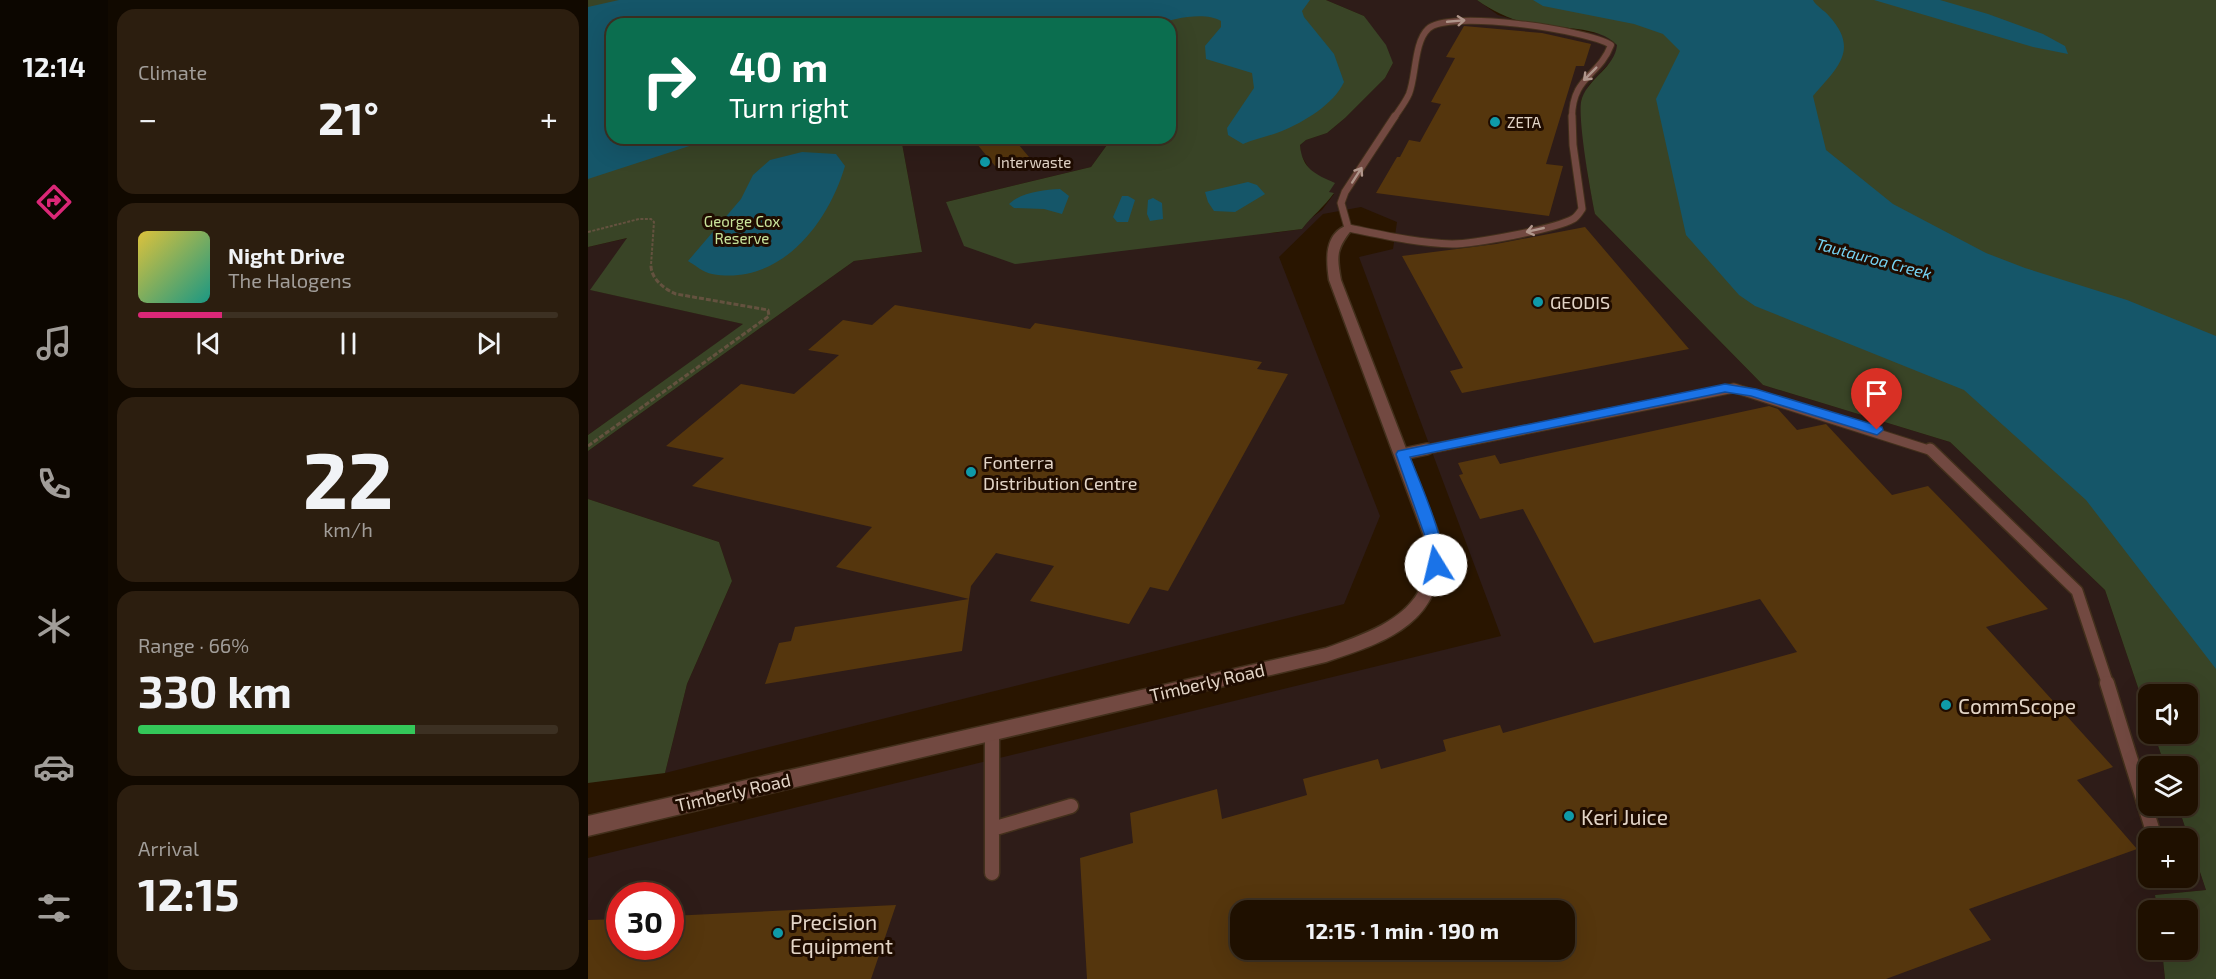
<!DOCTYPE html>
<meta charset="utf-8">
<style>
body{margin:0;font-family:"Exo 2",sans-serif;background:#2c1e0f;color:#f1f3f6;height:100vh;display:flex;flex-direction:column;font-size:22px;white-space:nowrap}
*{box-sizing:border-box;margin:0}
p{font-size:20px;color:#a19d99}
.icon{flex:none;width:33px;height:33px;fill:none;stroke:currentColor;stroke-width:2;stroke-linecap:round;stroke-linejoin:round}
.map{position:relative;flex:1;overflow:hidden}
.drawer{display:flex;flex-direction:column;gap:9px;padding:9px;background:#110900;width:480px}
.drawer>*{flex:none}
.top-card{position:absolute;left:18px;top:18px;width:570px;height:126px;border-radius:18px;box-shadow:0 6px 24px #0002,0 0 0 2px #3c3022;background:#0b6e4f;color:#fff;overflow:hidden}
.fabs{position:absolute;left:1550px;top:684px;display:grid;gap:12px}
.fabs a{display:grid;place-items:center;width:60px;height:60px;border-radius:12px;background:#1f1000;box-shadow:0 6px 24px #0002,0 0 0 2px #3c3022;font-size:30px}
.speed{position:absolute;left:18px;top:882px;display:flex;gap:12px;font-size:30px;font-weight:700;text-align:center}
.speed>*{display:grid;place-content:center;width:78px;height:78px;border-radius:50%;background:#1f1000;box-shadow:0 6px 24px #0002,0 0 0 2px #3c3022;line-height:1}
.speed .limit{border:9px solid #d22;background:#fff;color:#111}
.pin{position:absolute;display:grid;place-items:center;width:51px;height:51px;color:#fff;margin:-62px -26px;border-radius:50% 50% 50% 0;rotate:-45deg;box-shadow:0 0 6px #0007}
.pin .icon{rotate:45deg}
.me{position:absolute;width:66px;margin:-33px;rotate:351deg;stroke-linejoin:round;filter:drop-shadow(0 0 4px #0008)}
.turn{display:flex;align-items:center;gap:21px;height:126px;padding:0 24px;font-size:27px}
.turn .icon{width:78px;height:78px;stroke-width:2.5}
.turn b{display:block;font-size:42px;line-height:51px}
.big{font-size:45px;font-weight:700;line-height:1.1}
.drawer .card{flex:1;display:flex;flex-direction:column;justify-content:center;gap:9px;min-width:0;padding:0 21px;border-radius:18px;background:#2c1e0f}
.drawer .dial{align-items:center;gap:0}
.dial b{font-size:78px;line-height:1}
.song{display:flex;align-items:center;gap:18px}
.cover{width:72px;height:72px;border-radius:9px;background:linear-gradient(135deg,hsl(50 70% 55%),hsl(170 70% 35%))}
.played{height:6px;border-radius:3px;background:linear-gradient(90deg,#db2777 20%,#3c3022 20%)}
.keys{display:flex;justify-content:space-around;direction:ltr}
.heat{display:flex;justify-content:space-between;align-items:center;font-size:33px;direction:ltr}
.charge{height:9px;border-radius:4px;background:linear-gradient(90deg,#34c759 66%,#3c3022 0)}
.trip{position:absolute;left:642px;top:900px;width:345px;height:60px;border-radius:18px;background:#1f1000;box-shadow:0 6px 24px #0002,0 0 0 2px #3c3022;font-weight:700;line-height:60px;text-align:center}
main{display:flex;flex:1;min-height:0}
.dock{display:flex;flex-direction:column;width:108px;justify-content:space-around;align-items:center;background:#0c0600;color:#a19d99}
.dock .icon{width:42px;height:42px}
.dock .current{color:#db2777}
.dock b{font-size:27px;color:#f1f3f6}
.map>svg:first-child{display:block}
.industrial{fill:#2e1c18;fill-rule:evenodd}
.green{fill:#394426}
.water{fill:#155669}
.building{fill:#55360d;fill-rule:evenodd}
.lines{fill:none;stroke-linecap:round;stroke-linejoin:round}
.lane-far4-casing{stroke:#43301c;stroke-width:8}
.lane-far3-casing{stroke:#43301c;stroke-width:9}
.lane-far2-casing{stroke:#43301c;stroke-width:11}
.lane-far1-casing{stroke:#43301c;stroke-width:14}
.lane-casing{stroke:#43301c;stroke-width:17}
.street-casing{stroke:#43301c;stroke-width:3}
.path-far1{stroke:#64523f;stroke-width:2;stroke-dasharray:3 1.5;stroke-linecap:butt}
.path{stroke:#64523f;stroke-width:3;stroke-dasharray:5 2;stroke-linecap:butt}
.lane-far4{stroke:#724941;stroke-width:6}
.lane-far3{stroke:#724941;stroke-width:7}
.lane-far2{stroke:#724941;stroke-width:9}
.lane-far1{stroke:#724941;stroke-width:11}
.lane{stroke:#724941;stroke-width:14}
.street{fill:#724941;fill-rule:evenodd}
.oneway{stroke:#b0968b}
.route{fill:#1a73e8;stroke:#114b97;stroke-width:1.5}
.culture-dot{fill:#0f9aa8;stroke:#1f0c00;stroke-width:2}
.labels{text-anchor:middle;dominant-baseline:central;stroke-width:6;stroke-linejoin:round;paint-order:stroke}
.far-poi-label{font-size:15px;fill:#e3d5c7;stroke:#1f0c00;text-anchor:start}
.far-park-label{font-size:15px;fill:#c9e49b;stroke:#1f0c00}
.far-water-label{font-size:16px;font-style:italic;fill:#76d4f4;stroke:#1f0c00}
.poi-label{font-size:18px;fill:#e3d5c7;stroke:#1f0c00;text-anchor:start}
.street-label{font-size:18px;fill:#e3d5c7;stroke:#1f0c00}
.near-poi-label{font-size:21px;fill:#e3d5c7;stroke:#1f0c00;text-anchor:start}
</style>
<main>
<nav class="dock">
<b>12:14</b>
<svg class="icon current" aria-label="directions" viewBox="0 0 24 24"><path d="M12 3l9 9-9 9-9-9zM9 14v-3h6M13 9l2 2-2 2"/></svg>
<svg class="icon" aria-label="music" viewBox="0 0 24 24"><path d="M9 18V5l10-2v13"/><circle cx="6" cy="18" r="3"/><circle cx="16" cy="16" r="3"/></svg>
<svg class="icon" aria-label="phone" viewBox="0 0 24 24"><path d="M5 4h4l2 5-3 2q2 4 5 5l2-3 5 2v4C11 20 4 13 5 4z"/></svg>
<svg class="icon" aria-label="climate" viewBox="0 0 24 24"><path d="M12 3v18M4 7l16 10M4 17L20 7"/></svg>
<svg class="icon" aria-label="car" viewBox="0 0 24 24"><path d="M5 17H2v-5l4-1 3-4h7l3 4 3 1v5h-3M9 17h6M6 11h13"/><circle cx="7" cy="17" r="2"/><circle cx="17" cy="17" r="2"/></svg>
<svg class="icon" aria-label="filters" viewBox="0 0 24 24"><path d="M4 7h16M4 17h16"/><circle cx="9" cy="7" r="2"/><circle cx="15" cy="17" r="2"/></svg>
</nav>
<section class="drawer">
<div class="card"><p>Climate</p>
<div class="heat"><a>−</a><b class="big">21°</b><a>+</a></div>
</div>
<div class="card">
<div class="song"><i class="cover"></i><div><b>Night Drive</b><p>The Halogens</p></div></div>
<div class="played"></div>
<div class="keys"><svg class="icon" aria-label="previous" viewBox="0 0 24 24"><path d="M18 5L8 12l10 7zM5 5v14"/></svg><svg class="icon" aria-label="pause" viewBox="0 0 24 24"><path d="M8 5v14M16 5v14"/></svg><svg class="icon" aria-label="next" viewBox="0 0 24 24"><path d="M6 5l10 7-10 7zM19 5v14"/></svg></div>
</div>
<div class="card dial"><b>22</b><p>km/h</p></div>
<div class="card"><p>Range · 66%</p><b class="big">330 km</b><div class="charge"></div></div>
<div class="card"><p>Arrival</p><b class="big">12:15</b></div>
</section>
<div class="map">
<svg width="1628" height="979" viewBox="0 0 1628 979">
<rect width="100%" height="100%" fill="#291500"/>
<!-- industrial -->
<path class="industrial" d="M738,0H889L910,15L942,24L1013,34L1025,40L1030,45L1028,56L1001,85L993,100L1000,177L1007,214L1175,385L1362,442L1517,590L1560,717V734H1566L1577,766H1560V806H1590L1618,890L1567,895L1569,910H1560V950H1574L1577,979H0V858L913,636L771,257L805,249L809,222L773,207L735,214L691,257L792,516L756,604L77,773L99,684L144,581L131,542L0,499V451L266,261L334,252L313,138H524L503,167L358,202L685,233L714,229L722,219L734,210L746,194L740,193L723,172L713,155L712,145L718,140L739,133L757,118L797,78L805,63L776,16ZM1560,838H1599V878H1560ZM32,896H82V946H32ZM652,910H976V950H652Z
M40,238L3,290L156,324L0,435V247Z"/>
<!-- green -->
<path class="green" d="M0,0H738L776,16L798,45L805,63L797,78L757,118L739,133L718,140L712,145C714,169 727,174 747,183L741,192L746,193C736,207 724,216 714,229L427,264L376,246L358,202L503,167L524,138H582V24H24V138H313L334,252L266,261L0,451V435L155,324L2,290L39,238L0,247Z
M889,0H1628V979H1577L1574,950H1599V910H1569L1567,895L1618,890L1590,806H1599V766H1577L1566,734H1599V694H1560V717L1517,590L1362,442L1175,385L1007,214C1003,195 988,112 994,98C1002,77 1027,67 1029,45C1010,25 970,29 944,24C923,20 906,12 889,0Z
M0,499L131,542L144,581L99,684L77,773L0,783Z"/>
<!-- water -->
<path class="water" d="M31,0H722L714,11L716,17L746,54L756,82C746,104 716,122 694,131C682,136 667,139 655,144L640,135L639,128L666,88L664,73L618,59L617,46L633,27V21C616,11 585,19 568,24H24V138H126L0,179V7Z
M945,0H1225C1228,6 1236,10 1241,16C1272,50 1249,68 1225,96L1238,150L1305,204L1398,253L1437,268L1539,300L1628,336V669L1498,500L1376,390L1167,306L1151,295L1098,235L1068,99L1092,51L1075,34L1046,24L955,6Z
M1286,0H1352L1400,14L1455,34L1477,46L1480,54L1445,47Z
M214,152L248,154L257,166C240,224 192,286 124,274C116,273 107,265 100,261L153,199L165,175L182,160Z
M660,182L669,185L677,194L647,212L626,211L620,202L617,192Z
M472,189L481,196L474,214L456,209L426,208L421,204C434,192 455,190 472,189Z
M534,196H540L547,200L540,222H529L525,217Z
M565,198L574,203L575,219L562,221L559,214L560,200Z"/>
<!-- building -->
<path class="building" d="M876,26L954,33L1003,44L996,66H988L958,164L975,166L961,216L788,193L809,157H812L821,140L832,142L853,104L843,102L867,58L858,57Z
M384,138H425L441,157L407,166Z
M997,227L1101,349L874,393L862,371L875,368L814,256L908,244Z
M307,305L442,329L447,323L674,362L669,369L700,374L580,591L562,587L541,624L442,601L466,566L408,553L383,586L381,599L248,567L284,527L104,486L136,458L78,446L153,384L206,394L251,355L220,350L255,320L284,325Z
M1181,406L1190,409L1209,430L1238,424L1304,495L1340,486L1460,609L1398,627L1525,767L1489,780L1549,849L1381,909L1403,940L1298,979H499L492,858L545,843L542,813L629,789L634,819L719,795L715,779L790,759L793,769L858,751L855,740L912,725L915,733L1209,652L1172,599L1006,643L935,509L892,519L871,475L875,474L870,463L907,455L912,464ZM652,910H976V950H652Z
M381,599L374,651L177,684L191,643L203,641L207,627Z
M308,905L283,979H0V920L32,919V946H82V916Z"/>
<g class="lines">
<defs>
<path id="lane-far4" d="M806,118C811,110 817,103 821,94C828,77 826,42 840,29C859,9 1000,30 1023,45C1011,77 984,76 984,118"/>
<path id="lane-far3" d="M807,116L757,192L753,203L760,228C795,235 829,243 864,244C886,244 967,229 985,219C989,217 991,213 994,209L985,145L984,116"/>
<path id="lane-far2" d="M831,451L1146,388L1344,451"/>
<path id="lane-far1" d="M1342,449L1489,591L1520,685
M815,454L839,449"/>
<path id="lane" d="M1519,683L1567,838
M404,732V873
M404,829L483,806"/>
<path id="street" d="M760,225L765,228C749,248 748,254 753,280L854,542C856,622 804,640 738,662L0,836V816L738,648C771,636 820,621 834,584C839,570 838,557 838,542L741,280C738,260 736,233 760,225Z"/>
</defs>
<!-- lane-far4 casing -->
<use href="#lane-far4" class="lane-far4-casing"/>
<!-- lane-far3 casing -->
<use href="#lane-far3" class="lane-far3-casing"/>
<!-- lane-far2 casing -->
<use href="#lane-far2" class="lane-far2-casing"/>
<!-- lane-far1 casing -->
<use href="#lane-far1" class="lane-far1-casing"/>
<!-- lane casing -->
<use href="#lane" class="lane-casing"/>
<!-- street casing -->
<use href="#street" class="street-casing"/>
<!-- path-far1 -->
<path class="path-far1" d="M0,232L51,219H63L66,222L63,265"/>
<!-- path -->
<path class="path" d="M0,446L181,316L180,310L88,294C76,289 62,278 63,264"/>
<!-- lane-far4 -->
<use href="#lane-far4" class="lane-far4"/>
<!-- lane-far3 -->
<use href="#lane-far3" class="lane-far3"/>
<!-- lane-far2 -->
<use href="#lane-far2" class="lane-far2"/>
<!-- lane-far1 -->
<use href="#lane-far1" class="lane-far1"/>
<!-- lane -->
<use href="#lane" class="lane"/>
<!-- street -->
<use href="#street" class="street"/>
</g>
<!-- one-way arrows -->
<defs><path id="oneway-shaft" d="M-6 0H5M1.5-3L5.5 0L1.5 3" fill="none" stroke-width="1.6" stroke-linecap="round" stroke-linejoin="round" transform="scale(1.5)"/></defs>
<g class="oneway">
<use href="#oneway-shaft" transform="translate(868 21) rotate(-5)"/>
<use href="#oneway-shaft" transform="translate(1002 74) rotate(135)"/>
<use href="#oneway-shaft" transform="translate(769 175) rotate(-57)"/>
<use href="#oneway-shaft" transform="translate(947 230) rotate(167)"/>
</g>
<!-- route -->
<path class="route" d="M1137,384L1168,389L1294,427L1295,430L1289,435L1163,396L1137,392L822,457C830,478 863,552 854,569H843L839,542L808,454L810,451Z"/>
<!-- markers -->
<g class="culture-dot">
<circle cx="907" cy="122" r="6"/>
<circle cx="397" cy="162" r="6"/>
<circle cx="950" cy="302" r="6"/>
<circle cx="383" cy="472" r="6"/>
<circle cx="1358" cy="705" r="6"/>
<circle cx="981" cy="816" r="6"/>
<circle cx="190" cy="933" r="6"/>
</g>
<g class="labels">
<!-- far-poi labels -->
<g class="far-poi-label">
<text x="919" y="122">ZETA</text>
<text x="409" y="162">Interwaste</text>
</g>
<!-- far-park labels -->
<g class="far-park-label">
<text x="154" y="221">George Cox<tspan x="154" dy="17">Reserve</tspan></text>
</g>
<!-- far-water labels -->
<g class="far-water-label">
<text transform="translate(1286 258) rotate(15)">Tautauroa Creek</text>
</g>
<!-- poi labels -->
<g class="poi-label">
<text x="962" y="302">GEODIS</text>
<text x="395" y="462">Fonterra<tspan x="395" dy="21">Distribution Centre</tspan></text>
</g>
<!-- street labels -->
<g class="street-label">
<text transform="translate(619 682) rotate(-13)">Timberly Road</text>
<text transform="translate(145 792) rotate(-13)">Timberly Road</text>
</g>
<!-- near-poi labels -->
<g class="near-poi-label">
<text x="1370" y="705">CommScope</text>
<text x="993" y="816">Keri Juice</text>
<text x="202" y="921">Precision<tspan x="202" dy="24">Equipment</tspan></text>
</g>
</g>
</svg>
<div class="fabs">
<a><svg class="icon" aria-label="sound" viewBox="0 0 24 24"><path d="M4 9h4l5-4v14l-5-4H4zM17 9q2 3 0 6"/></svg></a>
<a><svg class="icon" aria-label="layers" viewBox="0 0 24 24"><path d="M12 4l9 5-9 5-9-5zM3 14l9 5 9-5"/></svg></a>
<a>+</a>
<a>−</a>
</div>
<div class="speed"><div class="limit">30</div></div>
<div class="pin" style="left:1289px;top:430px;background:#d93025"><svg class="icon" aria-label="arrive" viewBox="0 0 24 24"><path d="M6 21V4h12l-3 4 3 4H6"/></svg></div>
<svg class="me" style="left:848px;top:565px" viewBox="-20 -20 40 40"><circle r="19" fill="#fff"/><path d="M0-13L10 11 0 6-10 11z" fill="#1a73e8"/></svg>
<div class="trip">12:15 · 1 min · 190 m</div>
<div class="top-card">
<div class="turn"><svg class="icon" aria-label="right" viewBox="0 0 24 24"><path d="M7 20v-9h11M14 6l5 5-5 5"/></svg><div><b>40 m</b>Turn right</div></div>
</div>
</div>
</main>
